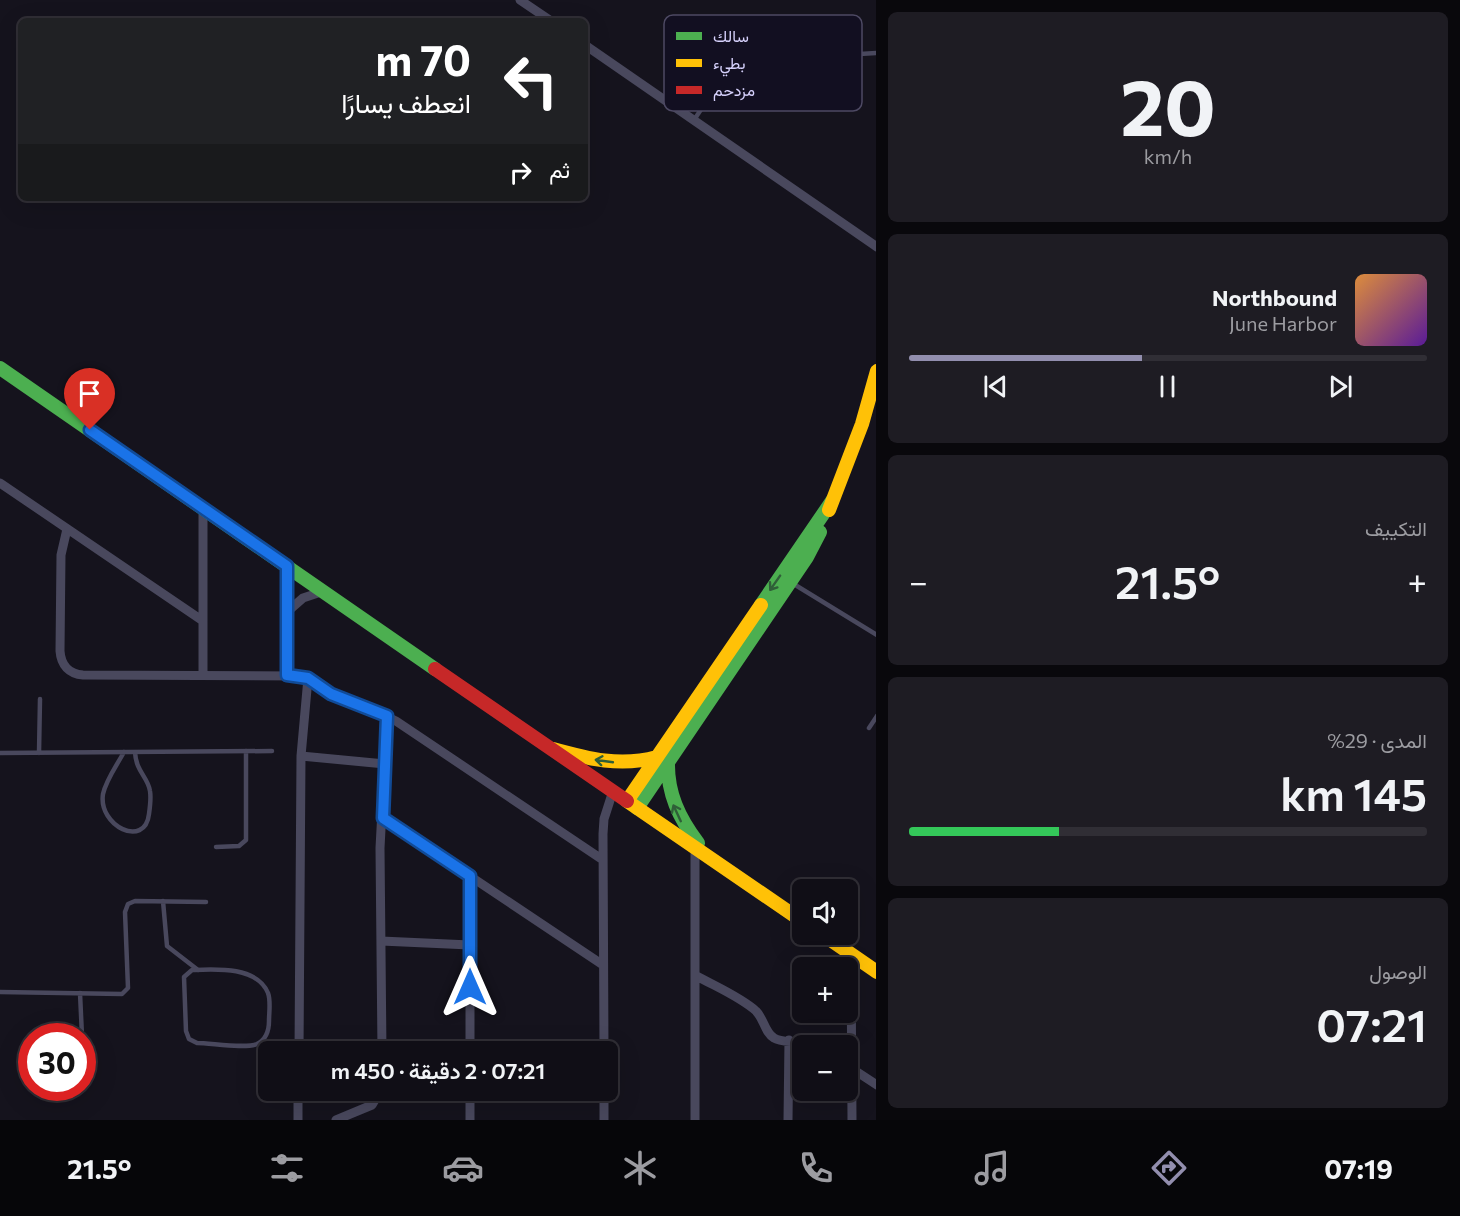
<!DOCTYPE html>
<html lang="ar">
<meta charset="utf-8">
<style>
body{margin:0;font-family:Commissioner,Vazirmatn,sans-serif;background:#1e1c23;color:#f1f3f6;direction:rtl;height:100vh;display:flex;flex-direction:column;font-size:22px;white-space:nowrap}
*{box-sizing:border-box;margin:0}
p{font-size:20px;color:#9c9ca1}
.icon{flex:none;width:33px;height:33px;fill:none;stroke:currentColor;stroke-width:2;stroke-linecap:round;stroke-linejoin:round}
.map{position:relative;flex:1;overflow:hidden;direction:ltr}
.side{display:flex;flex-direction:column;gap:12px;padding:12px;background:#09080c;width:584px}
.side>*{flex:none}
.guide{position:absolute;left:18px;top:18px;width:570px;height:183px;border-radius:9px;box-shadow:0 6px 24px #0002,0 0 0 2px #302e35;direction:rtl;background:#202124;color:#fff;overflow:hidden}
.tools{position:absolute;left:792px;top:879px;display:grid;gap:12px}
.tools a{display:grid;place-items:center;width:66px;height:66px;border-radius:9px;background:#100e16;box-shadow:0 6px 24px #0002,0 0 0 2px #302e35;font-size:30px}
.speed{position:absolute;left:18px;top:1023px;display:flex;gap:12px;font-size:30px;font-weight:700;text-align:center}
.speed>*{display:grid;place-content:center;width:78px;height:78px;border-radius:50%;background:#100e16;box-shadow:0 6px 24px #0002,0 0 0 2px #302e35;line-height:1}
.speed .limit{border:9px solid #d22;background:#fff;color:#111}
.pin{position:absolute;display:grid;place-items:center;width:51px;height:51px;color:#fff;margin:-62px -26px;border-radius:50% 50% 50% 0;rotate:-45deg;box-shadow:0 0 6px #0007}
.pin .icon{rotate:45deg}
.me{position:absolute;width:66px;margin:-33px;rotate:0deg;stroke-linejoin:round;filter:drop-shadow(0 0 4px #0008)}
.turn{display:flex;align-items:center;gap:21px;height:126px;padding:0 18px;font-size:27px}
.turn .icon{width:78px;height:78px;stroke-width:2.5}
.turn b{display:block;font-size:42px;line-height:51px}
.then{display:flex;align-items:center;height:57px;padding:0 18px;background:#0003;gap:12px;font-size:22px}
.big{font-size:45px;font-weight:600;line-height:1.1}
.side .widget{flex:1;display:flex;flex-direction:column;justify-content:center;gap:9px;min-width:0;padding:0 21px;border-radius:9px;background:#1e1c23}
.side .dial{align-items:center;gap:0}
.dial b{font-size:78px;line-height:1}
.song{display:flex;align-items:center;gap:18px}
.cover{width:72px;height:72px;border-radius:9px;background:linear-gradient(135deg,hsl(30 70% 55%),hsl(270 70% 35%))}
.played{height:6px;border-radius:3px;background:linear-gradient(90deg,#928eae 45%,#302e35 45%)}
.keys{display:flex;justify-content:space-around;direction:ltr}
.heat{display:flex;justify-content:space-between;align-items:center;font-size:33px;direction:ltr}
.charge{height:9px;border-radius:4px;background:linear-gradient(90deg,#34c759 29%,#302e35 0)}
.trip{position:absolute;left:258px;top:1041px;width:360px;height:60px;border-radius:9px;background:#100e16;box-shadow:0 6px 24px #0002,0 0 0 2px #302e35;font-weight:600;line-height:60px;text-align:center;direction:rtl}
.dock{display:flex;height:96px;justify-content:space-around;align-items:center;background:#060609;color:#9c9ca1}
.dock .icon{width:42px;height:42px}
.dock .active{color:#928eae}
.dock b{font-size:27px;color:#f1f3f6}
main{display:flex;flex:1;min-height:0}
.map>svg:first-child{display:block}
.lines{fill:none;stroke-linecap:round;stroke-linejoin:round}
.lane{stroke:#49485d;stroke-width:4.5}
.street{stroke:#49485d;stroke-width:9}
.fast{stroke:#4caf50;stroke-width:14}
.slow{stroke:#ffc107;stroke-width:14}
.jam{stroke:#c62828;stroke-width:14}
.oneway{stroke:#2f5f38}
.route-casing{stroke:#114b97;stroke-width:15}
.route{stroke:#1a73e8;stroke-width:10}
.key{fill:#120f21;stroke:#4d4963;stroke-width:1.5}
.key-label{font-size:16px;fill:#d6d1fc}
</style>
<main>
<section class="side">
<div class="widget dial"><b>20</b><p>km/h</p></div>
<div class="widget">
<div class="song"><i class="cover"></i><div><b>Northbound</b><p>June Harbor</p></div></div>
<div class="played"></div>
<div class="keys"><svg class="icon" aria-label="previous" viewBox="0 0 24 24"><path d="M18 5L8 12l10 7zM5 5v14"/></svg><svg class="icon" aria-label="pause" viewBox="0 0 24 24"><path d="M8 5v14M16 5v14"/></svg><svg class="icon" aria-label="next" viewBox="0 0 24 24"><path d="M6 5l10 7-10 7zM19 5v14"/></svg></div>
</div>
<div class="widget"><p>التكييف</p>
<div class="heat"><a>−</a><b class="big">21.5°</b><a>+</a></div>
</div>
<div class="widget"><p>المدى · 29%</p><b class="big">145 km</b><div class="charge"></div></div>
<div class="widget"><p>الوصول</p><b class="big">07:21</b></div>
</section>
<div class="map">
<svg width="877" height="1120" viewBox="0 0 877 1120">
<rect width="100%" height="100%" fill="#15131d"/>
<g class="lines">
<!-- lane -->
<path class="lane" d="M694,120L724,75L744,61L877,53
M792,583L877,635
M869,728L877,716
M124,752C117,765 106,780 103,794C98,826 145,849 149,814C150,807 151,797 150,791C148,777 136,772 135,752
M0,753L272,751
M39,753L40,699
M216,847L239,846L246,840V751
M163,901L167,946L198,970
M192,970C215,969 257,966 268,993C271,1001 269,1012 269,1021C269,1030 267,1039 257,1044C245,1049 211,1043 197,1043L189,1039L186,1031L184,977Z
M0,992L122,994L128,988L125,912L128,904L135,901L206,902
M80,993L82,1036"/>
<!-- street -->
<path class="street" d="M520,0L551,21
M585,45L877,247
M0,483L203,621
M203,508V675
M67,529L61,555L60,651C61,665 69,674 83,675L301,676L331,694L367,707L396,721L603,860
M287,612L303,598L324,591
M287,675V566
M301,756L385,764
M383,818L603,965
M381,941L470,945
M851,954L852,1120
M695,975C714,986 739,996 756,1011C764,1019 765,1033 774,1038C783,1044 798,1039 810,1046
M299,1052L301,756L308,678
M382,1052L380,848L387,716
M470,1052V876
M604,1052L603,834L604,819L613,791
M848,1066L877,1085
M604,1090V1120
M298,1120V1090
M336,1120L372,1105L381,1090
M470,1120V1090
M695,1120V847
M788,1120L789,1040"/>
<!-- fast -->
<path class="fast" d="M0,368L435,669
M761,605L832,501
M668,761C667,793 679,818 698,843
M637,808L807,557L820,532"/>
<!-- slow -->
<path class="slow" d="M829,510L862,424L877,371
M761,605L627,801L802,921
M553,749C588,759 621,767 657,757
M822,934L877,972"/>
<!-- jam -->
<path class="jam" d="M435,669L627,801"/>
</g>
<!-- one-way arrows -->
<defs><path id="oneway-shaft" d="M-6 0H5M1.5-3L5.5 0L1.5 3" fill="none" stroke-width="1.6" stroke-linecap="round" stroke-linejoin="round" transform="scale(1.5)"/></defs>
<g class="oneway">
<use href="#oneway-shaft" transform="translate(775 583) rotate(125)"/>
<use href="#oneway-shaft" transform="translate(604 761) rotate(-172)"/>
<use href="#oneway-shaft" transform="translate(677 813) rotate(-115)"/>
</g>
<g class="lines">
<defs>
<path id="route" d="M90,430L287,566V675L308,678L331,694L387,716L383,818L470,876V987"/>
</defs>
<!-- route casing -->
<use href="#route" class="route-casing"/>
<!-- route -->
<use href="#route" class="route"/>
</g>
<!-- legend -->
<rect x="664" y="15" width="198" height="96" rx="9" class="key"/>
<rect x="676" y="32" width="26" height="8" fill="#4caf50"/>
<rect x="676" y="59" width="26" height="8" fill="#ffc107"/>
<rect x="676" y="86" width="26" height="8" fill="#c62828"/>
<g class="key-label">
<text x="713" y="42">سالك</text>
<text x="713" y="69">بطيء</text>
<text x="713" y="96">مزدحم</text>
</g>
</svg>
<div class="tools">
<a><svg class="icon" aria-label="sound" viewBox="0 0 24 24"><path d="M4 9h4l5-4v14l-5-4H4zM17 9q2 3 0 6"/></svg></a>
<a>+</a>
<a>−</a>
</div>
<div class="speed"><div class="limit">30</div></div>
<div class="pin" style="left:90px;top:430px;background:#d93025"><svg class="icon" aria-label="arrive" viewBox="0 0 24 24"><path d="M6 21V4h12l-3 4 3 4H6"/></svg></div>
<svg class="me" style="left:470px;top:987px" viewBox="-20 -20 40 40"><path d="M0-17L14 15 0 8-14 15z" fill="#1a73e8" stroke="#fff" stroke-width="4"/></svg>
<div class="trip">07:21 · 2 دقيقة · 450 m</div>
<div class="guide">
<div class="turn"><svg class="icon" aria-label="left" viewBox="0 0 24 24"><path d="M17 20v-9H6M10 6l-5 5 5 5"/></svg><div><b>70 m</b>انعطف يسارًا</div></div>
<div class="then">ثم<svg class="icon" aria-label="right" viewBox="0 0 24 24"><path d="M7 20v-9h11M14 6l5 5-5 5"/></svg></div>
</div>
</div>
</main>
<nav class="dock">
<b>07:19</b>
<svg class="icon active" aria-label="directions" viewBox="0 0 24 24"><path d="M12 3l9 9-9 9-9-9zM9 14v-3h6M13 9l2 2-2 2"/></svg>
<svg class="icon" aria-label="music" viewBox="0 0 24 24"><path d="M9 18V5l10-2v13"/><circle cx="6" cy="18" r="3"/><circle cx="16" cy="16" r="3"/></svg>
<svg class="icon" aria-label="phone" viewBox="0 0 24 24"><path d="M5 4h4l2 5-3 2q2 4 5 5l2-3 5 2v4C11 20 4 13 5 4z"/></svg>
<svg class="icon" aria-label="climate" viewBox="0 0 24 24"><path d="M12 3v18M4 7l16 10M4 17L20 7"/></svg>
<svg class="icon" aria-label="car" viewBox="0 0 24 24"><path d="M5 17H2v-5l4-1 3-4h7l3 4 3 1v5h-3M9 17h6M6 11h13"/><circle cx="7" cy="17" r="2"/><circle cx="17" cy="17" r="2"/></svg>
<svg class="icon" aria-label="filters" viewBox="0 0 24 24"><path d="M4 7h16M4 17h16"/><circle cx="9" cy="7" r="2"/><circle cx="15" cy="17" r="2"/></svg>
<b>21.5°</b>
</nav>
